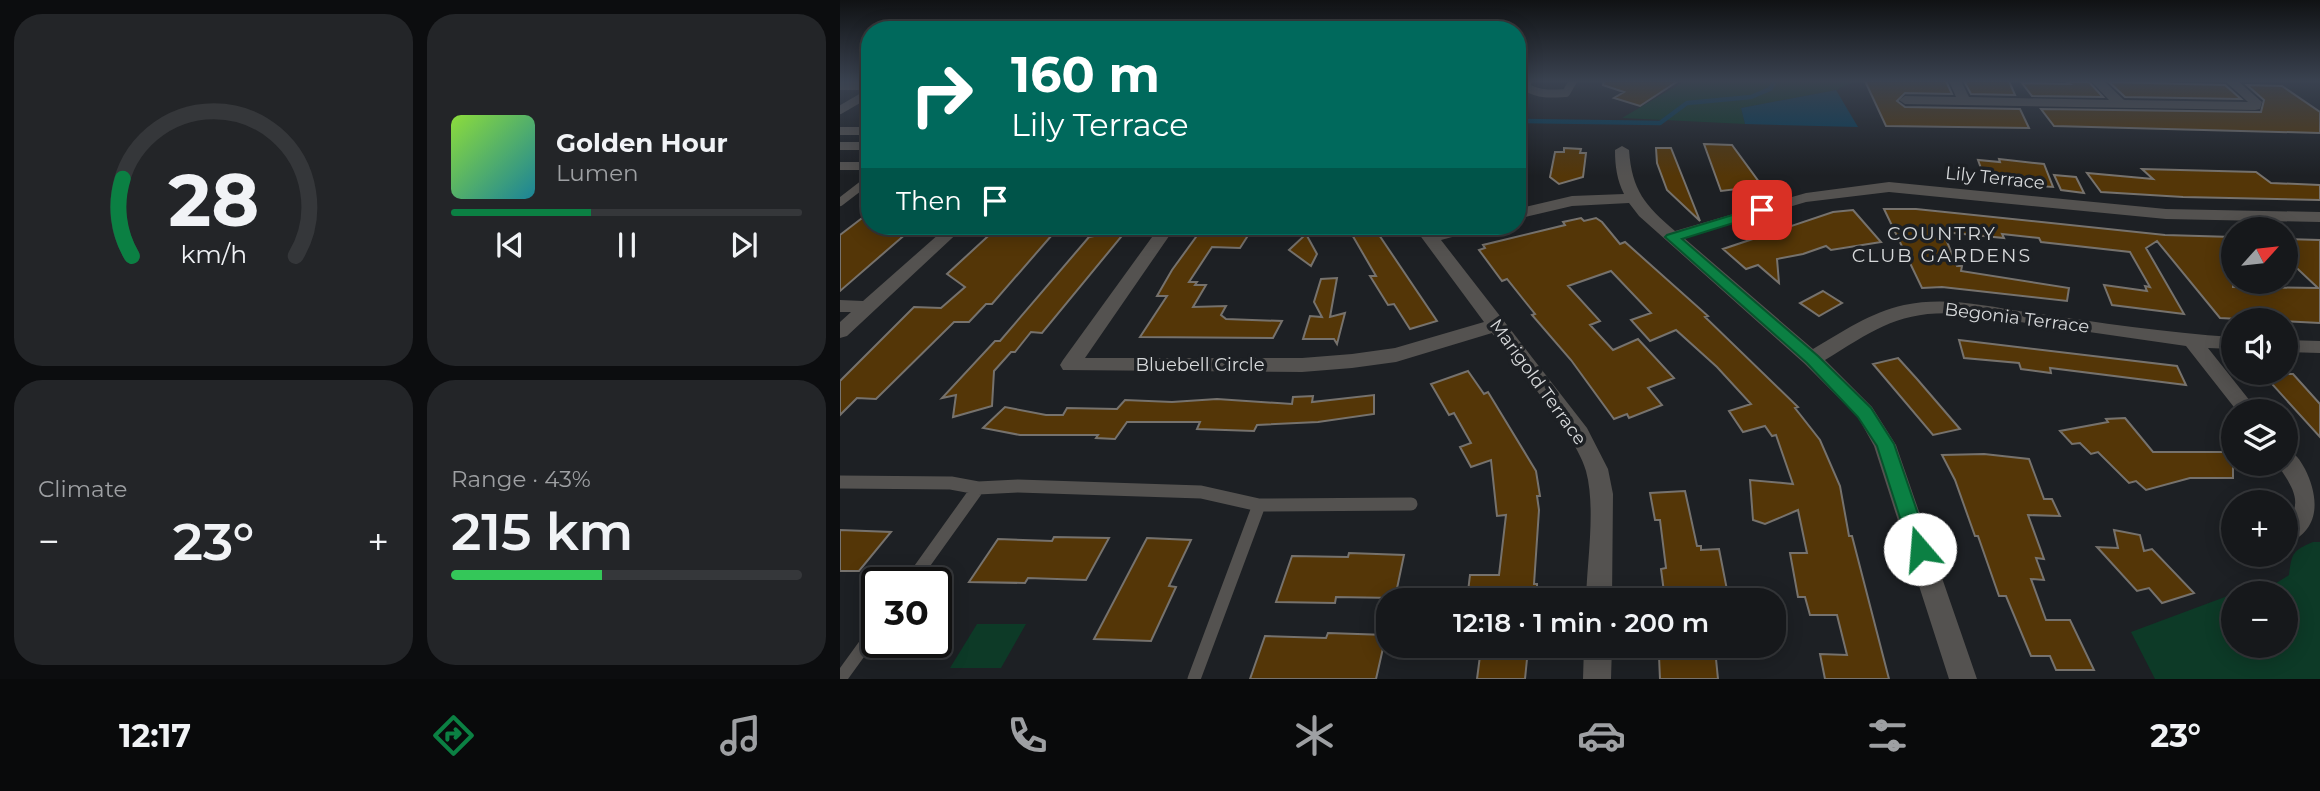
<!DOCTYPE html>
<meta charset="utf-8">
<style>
body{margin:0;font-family:Montserrat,sans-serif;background:#232528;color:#f1f3f6;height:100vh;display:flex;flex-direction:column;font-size:26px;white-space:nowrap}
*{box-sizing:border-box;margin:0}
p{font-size:23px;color:#9ea0a3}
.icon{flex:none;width:38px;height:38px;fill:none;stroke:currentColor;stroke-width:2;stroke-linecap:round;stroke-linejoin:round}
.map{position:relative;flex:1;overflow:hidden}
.details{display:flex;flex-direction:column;gap:14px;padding:14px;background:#0c0d0f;width:840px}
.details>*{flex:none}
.hud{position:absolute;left:21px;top:21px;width:665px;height:214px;border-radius:28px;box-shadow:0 4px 18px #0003,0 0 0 2px #35373a;background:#00695c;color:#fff;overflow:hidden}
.needle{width:46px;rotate:63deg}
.controls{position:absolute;left:1381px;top:217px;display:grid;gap:14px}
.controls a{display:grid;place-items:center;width:77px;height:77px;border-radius:50%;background:#16181b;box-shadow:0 4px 18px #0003,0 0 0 2px #35373a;font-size:35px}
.speed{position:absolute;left:21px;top:567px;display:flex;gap:14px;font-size:35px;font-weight:700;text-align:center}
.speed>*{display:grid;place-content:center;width:91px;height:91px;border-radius:50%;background:#16181b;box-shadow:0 4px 18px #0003,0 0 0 2px #35373a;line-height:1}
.speed .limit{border:4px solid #111;border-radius:10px;background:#fff;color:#111}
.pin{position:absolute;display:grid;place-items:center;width:60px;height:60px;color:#fff;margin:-30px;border-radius:14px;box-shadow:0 4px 10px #0006}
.me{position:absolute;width:77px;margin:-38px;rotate:342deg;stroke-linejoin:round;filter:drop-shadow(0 0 5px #0008)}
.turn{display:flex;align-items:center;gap:24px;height:147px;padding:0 35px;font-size:32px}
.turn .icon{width:91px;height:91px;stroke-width:2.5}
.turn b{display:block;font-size:49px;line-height:60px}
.then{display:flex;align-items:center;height:66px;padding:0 35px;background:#0003;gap:14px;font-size:26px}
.big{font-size:52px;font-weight:600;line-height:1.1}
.details .widget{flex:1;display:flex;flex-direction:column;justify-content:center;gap:10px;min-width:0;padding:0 24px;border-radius:28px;background:#232528}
.details .dial{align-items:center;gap:0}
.dial svg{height:182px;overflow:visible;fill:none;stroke:#35373a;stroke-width:7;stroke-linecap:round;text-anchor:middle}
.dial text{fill:#f1f3f6;stroke:none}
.song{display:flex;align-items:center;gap:21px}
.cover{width:84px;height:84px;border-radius:10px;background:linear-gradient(135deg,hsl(90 70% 55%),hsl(190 70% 35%))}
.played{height:7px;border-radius:4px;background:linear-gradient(90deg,#0b8043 40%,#35373a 40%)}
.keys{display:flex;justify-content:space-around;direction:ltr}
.heat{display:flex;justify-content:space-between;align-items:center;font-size:38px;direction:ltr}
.charge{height:10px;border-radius:5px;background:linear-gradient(90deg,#34c759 43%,#35373a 0)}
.details .tiles{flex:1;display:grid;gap:14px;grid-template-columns:repeat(2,1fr)}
.trip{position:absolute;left:536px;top:588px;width:410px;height:70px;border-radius:28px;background:#16181b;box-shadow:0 4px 18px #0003,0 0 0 2px #35373a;font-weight:600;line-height:70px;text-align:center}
.tab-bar{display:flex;height:112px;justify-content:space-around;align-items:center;background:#090a0b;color:#9ea0a3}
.tab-bar .icon{width:49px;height:49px}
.tab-bar .active{color:#0b8043}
.tab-bar b{font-size:32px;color:#f1f3f6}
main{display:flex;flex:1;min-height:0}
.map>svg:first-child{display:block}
.green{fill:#0d3a27}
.water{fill:#013c58}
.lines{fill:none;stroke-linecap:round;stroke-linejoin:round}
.stream{stroke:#013c58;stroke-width:4.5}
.building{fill:#543607;stroke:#76726d;stroke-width:2}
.service-far1{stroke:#545250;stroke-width:8}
.service{stroke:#545250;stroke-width:13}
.minor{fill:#545250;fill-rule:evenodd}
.tertiary{fill:#545250;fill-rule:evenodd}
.route{fill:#0b8043;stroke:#07532c;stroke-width:2}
.labels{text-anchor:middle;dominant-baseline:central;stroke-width:7;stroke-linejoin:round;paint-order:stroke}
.street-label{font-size:18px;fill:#d7d9db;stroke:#1d2024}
.neighbourhood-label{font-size:19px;letter-spacing:2px;fill:#d7d9db;stroke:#1d2024}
</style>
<main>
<section class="details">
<div class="tiles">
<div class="widget dial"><svg viewBox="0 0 100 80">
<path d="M14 69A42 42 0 1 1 86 69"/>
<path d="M14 69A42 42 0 0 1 10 35" stroke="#0b8043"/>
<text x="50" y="56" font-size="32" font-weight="700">28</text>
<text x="50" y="72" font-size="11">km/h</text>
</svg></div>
<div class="widget">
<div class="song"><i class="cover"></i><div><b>Golden Hour</b><p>Lumen</p></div></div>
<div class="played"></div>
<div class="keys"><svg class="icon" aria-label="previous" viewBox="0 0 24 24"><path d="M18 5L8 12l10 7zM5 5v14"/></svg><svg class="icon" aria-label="pause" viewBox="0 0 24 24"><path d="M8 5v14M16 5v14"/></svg><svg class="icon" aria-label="next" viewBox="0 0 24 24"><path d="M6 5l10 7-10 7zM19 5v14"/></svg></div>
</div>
<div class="widget"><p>Climate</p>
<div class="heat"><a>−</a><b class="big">23°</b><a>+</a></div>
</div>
<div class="widget"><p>Range · 43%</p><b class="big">215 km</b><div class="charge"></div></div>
</div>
</section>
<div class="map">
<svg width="1480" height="679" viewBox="0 0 1480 679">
<rect width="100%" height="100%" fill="#1d2024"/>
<!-- green -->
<path class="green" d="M845,81H1016L996,90L901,108L905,124L782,118Z
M1473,542H1480V679H1315L1291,632L1393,594V646H1446V593H1394L1416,585H1433L1449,575C1452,553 1452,551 1473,542Z
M137,624H186L161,668H110Z"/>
<!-- water -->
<path class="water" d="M996,90L1018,127L905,124L901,108Z"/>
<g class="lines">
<!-- stream -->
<path class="stream" d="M677,121L820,123L847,103L911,97L930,89L935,81"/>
</g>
<!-- building -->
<path class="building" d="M764,81H838L800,106L774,98L784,92L763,85Z
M1025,81H1106L1112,94L1065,93L1057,101L1065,107L1180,109L1189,128L1046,126Z
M1124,81H1169L1175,95L1131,94Z
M1227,82H1249L1263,97L1192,96L1182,83L1230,84Z
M1269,82L1385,85L1401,99L1285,97Z
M1407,85L1442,86L1480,112V133L1214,126L1201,109L1421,112L1424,100Z
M864,144L892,145L922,186L881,191Z
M724,148L741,149L740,153H746L743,177L719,184L710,177L715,152H724Z
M816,148H831L860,221L827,190L817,163Z
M1159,159L1204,164L1213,187L1146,182L1138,160L1160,162Z
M1302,169L1416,172L1431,183L1480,185V200L1343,197L1261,192L1247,173L1313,179Z
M1214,175L1236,177L1244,193L1221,190Z
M1044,209H1076L1325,235L1393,237V287L1478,288L1446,258V239L1480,240V323L1380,318L1317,241L1306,248L1344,314L1272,305L1264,285L1307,291L1305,286L1310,287L1290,252L1201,242L1199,238L1162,234L1164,238L1103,232L1117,266H1122L1121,271L1229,288L1227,301L1102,287L1082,288Z
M1013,210L1041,242L991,250L986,246L963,254L937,259L939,283L918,265L906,269L883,249L993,212Z
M30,212V226H55L48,232H68L0,291V235Z
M741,218L744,221L756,218L762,222L780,244L785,242L868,316L865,317L958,407L955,408L980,440L1000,486L1009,536H1012L1049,679H985L980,654L1007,655L997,615H970L965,597H958L950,553H967L958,510L925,524L913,520L910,480L953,484L936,435L932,436L925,426L903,432L889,411L911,404L877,367L836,330L810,341L791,320L811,313L771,271L728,286L760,321L750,325L773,350L798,339L834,378L808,388L822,405L789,418L787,414L774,419L731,360L692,315L695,314L667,279L662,281L639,250L645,248L643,245L725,225L723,222Z
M159,226H184L178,232L212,235L152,304H146L129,322H114L36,399L17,398L0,415V381L74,307L101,308L125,287L107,274Z
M268,226H290L202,333L191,332L175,352H171L154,371L152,406L113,417L116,395L102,398L155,341H160L249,237L259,235Z
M364,226H397L391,233L409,234L400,248L372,247L349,282H357L355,285H366L353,307L386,306L381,315L386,319L442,321L433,338L300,337L327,296H317L332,270Z
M507,226H533L597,321L570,329L554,304L548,305L530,276H536Z
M466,234L477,254L471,266L449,250Z
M497,278L490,317L505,313L497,344L494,339H463L470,316L482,317L474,302L481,279Z
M983,291L1002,303L979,316L960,303Z
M1119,340L1337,366L1346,385L1210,368L1211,373L1181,369L1179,363L1124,358Z
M1058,358L1077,379L1120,429L1093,435L1033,364Z
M628,371L644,394L648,392L696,471L700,496H697L699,510L694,584H697V600H627L630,575H659L666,515L657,516L651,460L631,467L620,447L631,443L614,413L609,415L591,384Z
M1423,374H1453L1480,404V437Z
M534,395V414L478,422L417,425L414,431L357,429L360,422H287L275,439L256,438L258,435H180L143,428L165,407L206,415H223L227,408L277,409L285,400L332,402L377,399L452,404L453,397L473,396L472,402Z
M1285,418L1313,452H1393V478H1350L1306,490L1296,481L1289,483L1258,452L1251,454L1240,443L1232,444L1220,431L1268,422L1266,419Z
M1144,454L1189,459L1204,499H1212L1220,516L1188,515L1204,559L1196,558L1204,580L1191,579L1206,620H1230L1254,670H1216L1210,656H1191L1166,596H1159L1138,536H1135L1115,480L1102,455Z
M845,491L857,546H861V550L879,549L889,600H825L821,569L826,568L820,520H815L810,493Z
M0,530L51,532L19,571H0Z
M1274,530L1300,535L1304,551L1312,549L1354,593L1322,603L1309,588L1297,591L1257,547L1278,548Z
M214,537L269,538L246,580L188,578L185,583L129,582L158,539L212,541Z
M307,538L351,540L329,586L336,587L311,641L254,639Z
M509,553L564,555L555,598L496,597L495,603L436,602L452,556L508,557Z
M488,633L546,635L536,679H410L425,636L486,638Z
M641,648L688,649L685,679H637Z
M819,656L876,659L878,679H820Z"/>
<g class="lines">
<!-- service-far1 -->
<path class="service-far1" d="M688,81L686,87C699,95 711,94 726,93L733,81
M0,110L24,96
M0,131H30
M0,146H30
M0,166H30
M0,202L30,179"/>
<!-- service -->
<path class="service" d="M0,482L111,483L138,488L178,486L361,492L419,505L571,504
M70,583L138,488
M0,679L37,628
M354,679L419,505"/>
<!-- minor -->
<path class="minor" d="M1109,81H1121L1129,97L1269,100L1251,81H1264L1284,100L1408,102L1385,81H1398L1422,102L1420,109L1415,110L1065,104L1059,100L1065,96L1116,97Z
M782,146L789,150C792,191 805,205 835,231L966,193L1049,182L1326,209L1480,212V222L1326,219L1049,192L966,202L844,238L973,349C1002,332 1031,312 1064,305C1105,296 1146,306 1186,312C1255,322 1324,333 1393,337V349L1368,348L1418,411H1397L1346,346L1124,314C1060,309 1036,329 985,360L1032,407L1056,445L1137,679H1109L1034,446L1018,417L965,364L799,216L789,203L732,206L677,219V209L732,196L784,194C777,180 775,166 775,150Z
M108,226H125L7,336L0,338V322L11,312H0V300L23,301Z
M320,226H336L245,358H462L512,354L555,348L644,322L573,226H589L594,232L618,226H644L642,229L601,240L747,428L768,469L773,494L772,600H746C747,561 756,508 746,471C736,434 676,366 652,333L556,362L512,368L462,372L223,370L220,365L223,360Z
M1446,340L1480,341V353L1446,352Z
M1446,450C1456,453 1460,460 1465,469C1480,499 1480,531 1446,544V521C1466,503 1449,482 1437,464H1446Z
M744,646H772L771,679H743Z"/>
<!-- tertiary -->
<path class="tertiary" d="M0,82H30V90H0Z"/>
</g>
<!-- sky -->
<linearGradient id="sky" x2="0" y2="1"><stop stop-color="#101214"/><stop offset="0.46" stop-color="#3a4250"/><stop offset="1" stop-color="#3a4250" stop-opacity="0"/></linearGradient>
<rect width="1480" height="176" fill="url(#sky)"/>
<!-- route -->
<path class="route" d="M922,206L928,210L926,213L842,239L978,356L1031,408L1054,444L1090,549L1087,555L1080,558L1072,555L1037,446L1018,417L967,363L825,237L827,235Z"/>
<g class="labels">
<!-- street labels -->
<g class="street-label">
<text transform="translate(1155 178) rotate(6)">Lily Terrace</text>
<text transform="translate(1177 318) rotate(7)">Begonia Terrace</text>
<text x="360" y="365">Bluebell Circle</text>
<text transform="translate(698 382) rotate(54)">Marigold Terrace</text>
</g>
<!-- neighbourhood labels -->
<g class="neighbourhood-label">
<text x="1102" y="233">COUNTRY<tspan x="1102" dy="22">CLUB GARDENS</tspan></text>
</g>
</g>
</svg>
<div class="controls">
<a><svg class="needle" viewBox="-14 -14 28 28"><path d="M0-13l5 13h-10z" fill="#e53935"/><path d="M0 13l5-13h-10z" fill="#9ea0a3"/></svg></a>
<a><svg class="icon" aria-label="sound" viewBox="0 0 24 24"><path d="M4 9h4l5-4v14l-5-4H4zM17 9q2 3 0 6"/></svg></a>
<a><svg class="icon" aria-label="layers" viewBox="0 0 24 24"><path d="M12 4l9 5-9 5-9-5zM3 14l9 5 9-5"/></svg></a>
<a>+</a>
<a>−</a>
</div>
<div class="speed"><div class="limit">30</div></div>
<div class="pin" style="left:922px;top:210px;background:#d93025"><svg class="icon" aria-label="arrive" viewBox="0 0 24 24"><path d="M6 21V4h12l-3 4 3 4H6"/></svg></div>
<svg class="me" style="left:1080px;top:549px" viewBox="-20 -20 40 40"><circle r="19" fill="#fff"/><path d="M0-13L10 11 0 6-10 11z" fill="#0b8043"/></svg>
<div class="trip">12:18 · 1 min · 200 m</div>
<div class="hud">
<div class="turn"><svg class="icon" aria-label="right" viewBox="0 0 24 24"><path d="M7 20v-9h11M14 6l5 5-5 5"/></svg><div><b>160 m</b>Lily Terrace</div></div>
<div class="then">Then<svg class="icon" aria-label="arrive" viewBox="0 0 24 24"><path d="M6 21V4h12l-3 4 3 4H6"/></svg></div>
</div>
</div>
</main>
<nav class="tab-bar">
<b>12:17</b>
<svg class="icon active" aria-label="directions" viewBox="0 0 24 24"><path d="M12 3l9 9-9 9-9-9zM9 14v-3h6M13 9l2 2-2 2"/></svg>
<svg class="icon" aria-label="music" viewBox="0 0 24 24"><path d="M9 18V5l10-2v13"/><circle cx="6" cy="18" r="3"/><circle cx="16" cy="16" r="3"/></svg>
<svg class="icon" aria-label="phone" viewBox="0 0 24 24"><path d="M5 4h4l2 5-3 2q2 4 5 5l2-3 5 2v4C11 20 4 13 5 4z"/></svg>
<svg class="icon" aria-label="climate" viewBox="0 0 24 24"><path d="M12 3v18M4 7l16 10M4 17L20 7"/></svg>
<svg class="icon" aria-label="car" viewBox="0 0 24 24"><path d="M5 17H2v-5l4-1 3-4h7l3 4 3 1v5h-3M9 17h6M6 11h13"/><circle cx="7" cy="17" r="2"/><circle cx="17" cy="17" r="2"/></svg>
<svg class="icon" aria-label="filters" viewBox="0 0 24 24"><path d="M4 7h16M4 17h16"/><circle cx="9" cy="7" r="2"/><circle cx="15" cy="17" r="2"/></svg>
<b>23°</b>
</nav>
